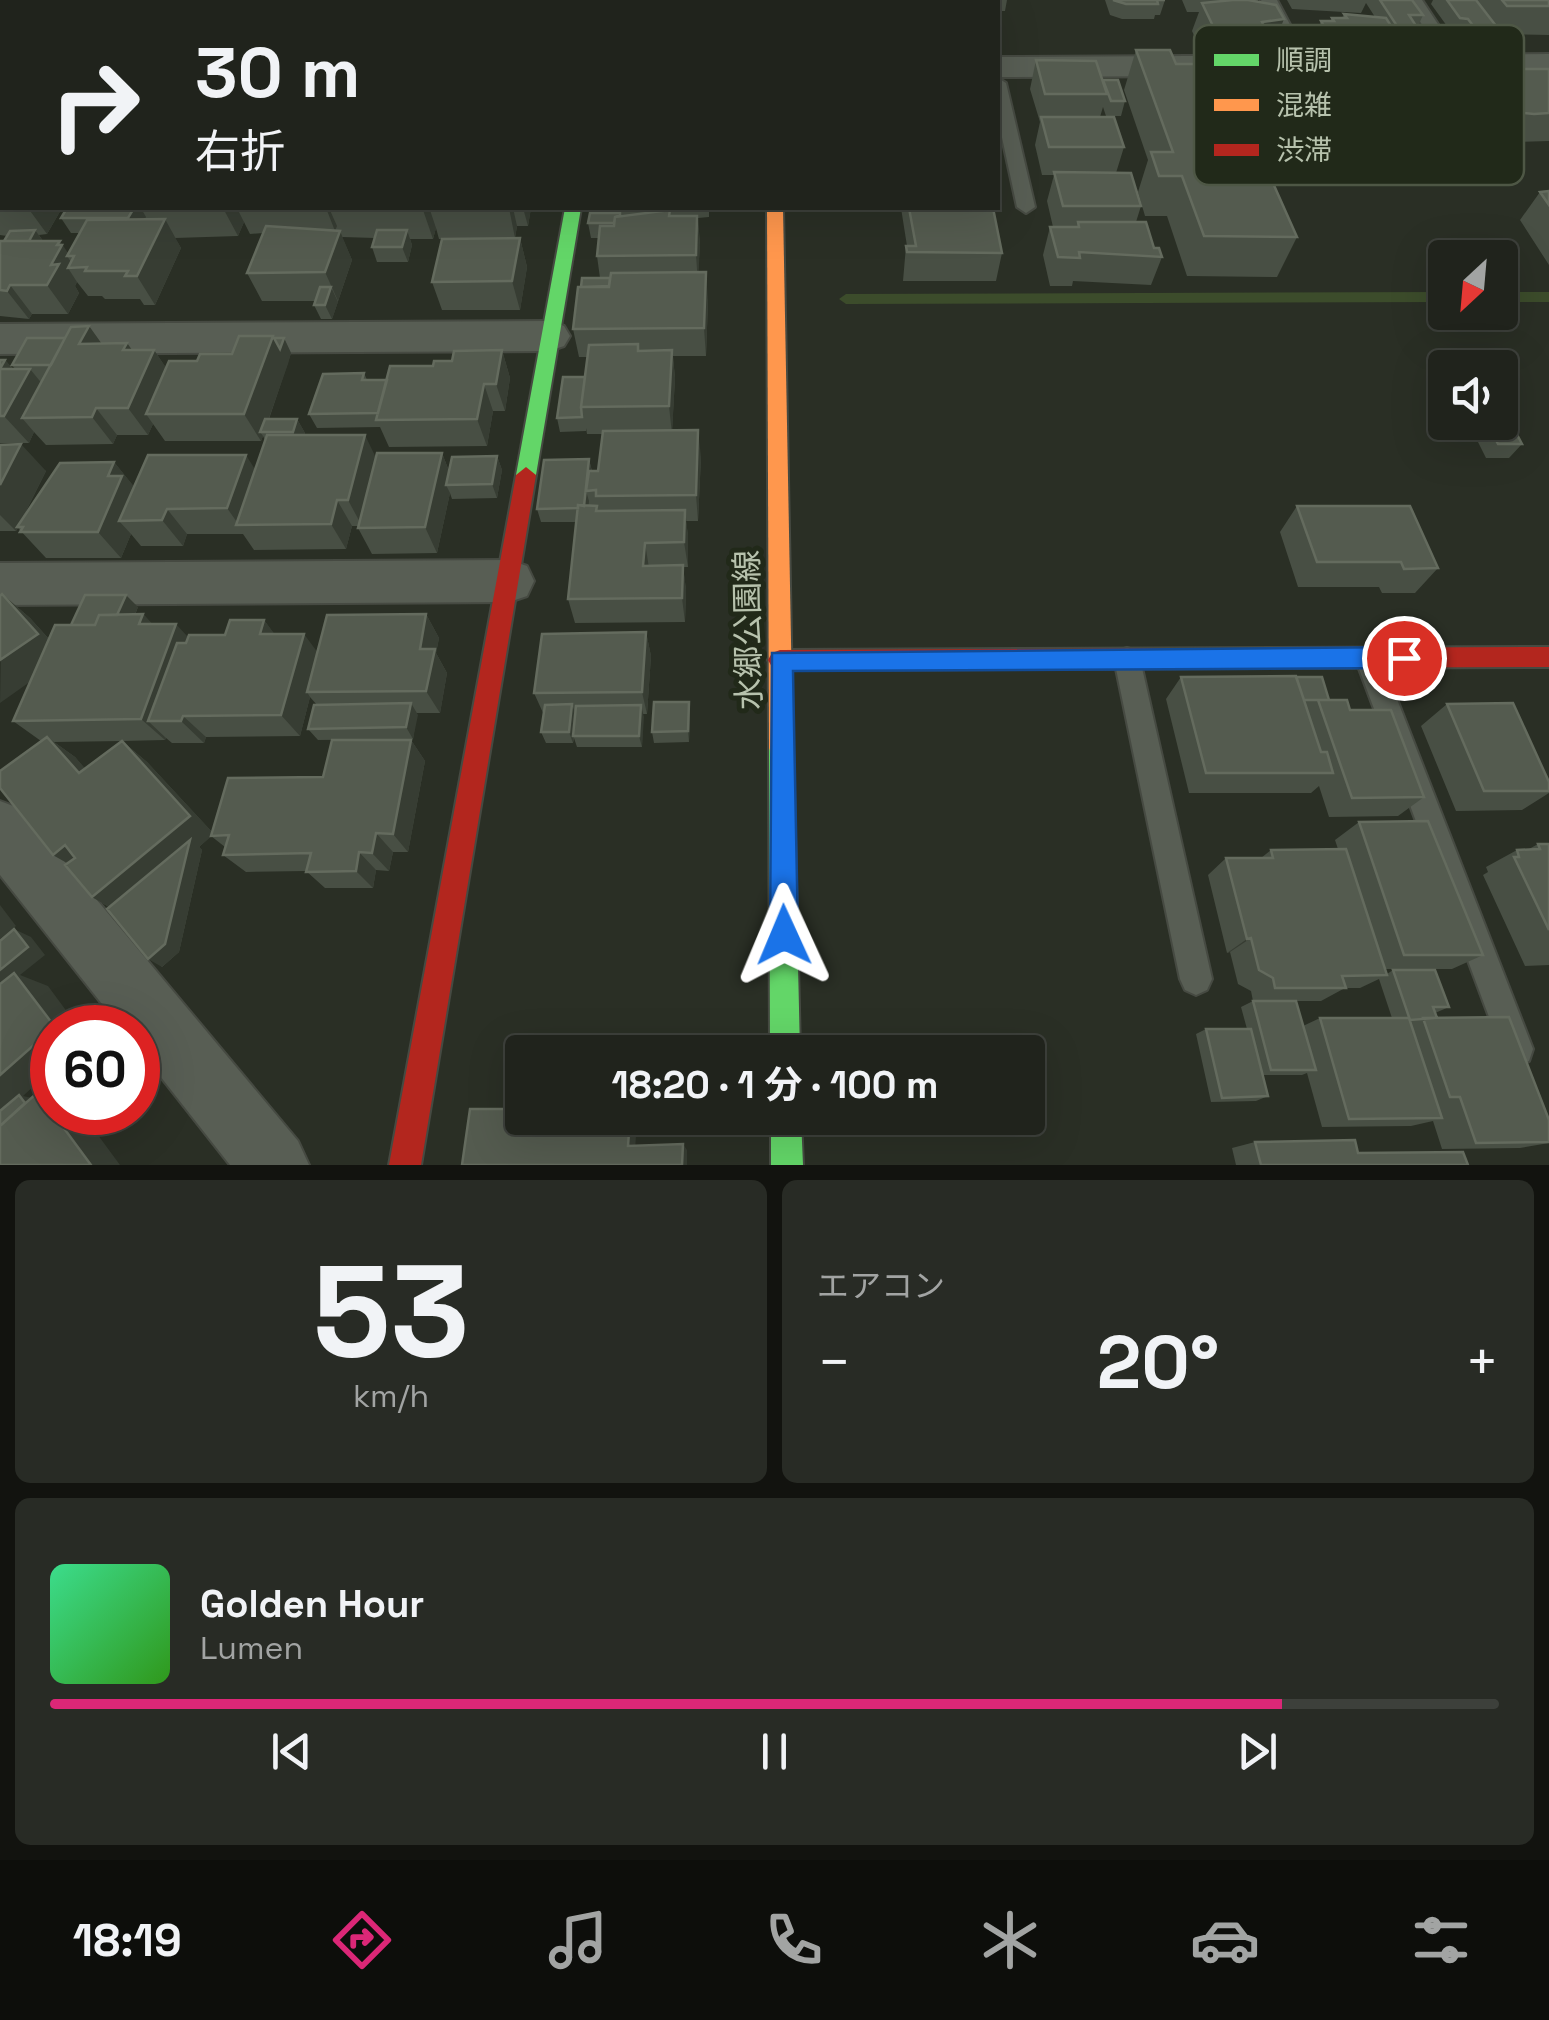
<!DOCTYPE html>
<html lang="ja">
<meta charset="utf-8">
<style>
body{margin:0;font-family:"Space Grotesk","Noto Sans JP",sans-serif;background:#282b25;color:#f1f3f6;height:100vh;display:flex;flex-direction:column;font-size:38px;white-space:nowrap}
*{box-sizing:border-box;margin:0}
p{font-size:32px;color:#a2a4a3}
.icon{flex:none;width:55px;height:55px;fill:none;stroke:currentColor;stroke-width:2;stroke-linecap:round;stroke-linejoin:round}
.map{position:relative;height:1165px;overflow:hidden}
.details{display:flex;flex-direction:column;gap:15px;padding:15px;background:#12130f;flex:1}
.details>*{flex:none}
.hud{position:absolute;left:0px;top:0px;width:1000px;height:210px;box-shadow:0 10px 40px #0002,0 0 0 2px #3d403b;background:#20231c;color:#f1f3f6;overflow:hidden}
.needle{width:65px;rotate:206deg}
.tools{position:absolute;left:1428px;top:240px;display:grid;gap:20px}
.tools a{display:grid;place-items:center;width:90px;height:90px;border-radius:10px;background:#20231c;box-shadow:0 10px 40px #0002,0 0 0 2px #3d403b;font-size:50px}
.speed{position:absolute;left:30px;top:1005px;display:flex;gap:20px;font-size:50px;font-weight:700;text-align:center}
.speed>*{display:grid;place-content:center;width:130px;height:130px;border-radius:50%;background:#20231c;box-shadow:0 10px 40px #0002,0 0 0 2px #3d403b;line-height:1}
.speed .limit{border:15px solid #d22;background:#fff;color:#111}
.pin{position:absolute;display:grid;place-items:center;width:85px;height:85px;color:#fff;margin:-42px;border:5px solid #fff;border-radius:50%;box-shadow:0 2px 10px #0007}
.me{position:absolute;width:110px;margin:-55px;rotate:359deg;stroke-linejoin:round;filter:drop-shadow(0 0 8px #0008)}
.turn{display:flex;align-items:center;gap:35px;height:210px;padding:0 30px;font-size:45px}
.turn .icon{width:130px;height:130px;stroke-width:2.5}
.turn b{display:block;font-size:70px;line-height:85px}
.big{font-size:75px;font-weight:700;line-height:1.1}
.details .widget{flex:1;display:flex;flex-direction:column;justify-content:center;gap:15px;min-width:0;padding:0 35px;border-radius:15px;background:#282b25}
.details .dial{align-items:center;gap:0}
.dial b{font-size:130px;line-height:1}
.song{display:flex;align-items:center;gap:30px}
.cover{width:120px;height:120px;border-radius:15px;background:linear-gradient(135deg,hsl(150 70% 55%),hsl(110 70% 35%))}
.played{height:10px;border-radius:5px;background:linear-gradient(90deg,#db2777 85%,#3d403b 85%)}
.keys{display:flex;justify-content:space-around;direction:ltr}
.heat{display:flex;justify-content:space-between;align-items:center;font-size:55px;direction:ltr}
.details .tiles{flex:1;display:grid;gap:15px;grid-template-columns:1fr 1fr}
.widget:last-child{grid-column:span 2}
.trip{position:absolute;left:505px;top:1035px;width:540px;height:100px;border-radius:10px;background:#20231c;box-shadow:0 10px 40px #0002,0 0 0 2px #3d403b;font-weight:700;line-height:100px;text-align:center}
.dock{display:flex;height:160px;justify-content:space-around;align-items:center;background:#0d0e0b;color:#a2a4a3}
.dock .icon{width:70px;height:70px}
.dock .active{color:#db2777}
.dock b{font-size:45px;color:#f1f3f6}
.map>svg:first-child{display:block}
.lines{fill:none;stroke-linecap:round;stroke-linejoin:round}
.stream{fill:#3c4c2b;fill-rule:evenodd}
.lane-casing{stroke:#464a42;stroke-width:4}
.street-casing{stroke:#464a42;stroke-width:4}
.fast-casing{stroke:#464a42;stroke-width:4}
.slow-casing{stroke:#464a42;stroke-width:4}
.jam-casing{stroke:#464a42;stroke-width:4}
.lane{fill:#585e54;fill-rule:evenodd}
.street{fill:#585e54;fill-rule:evenodd}
.fast{fill:#63d668;fill-rule:evenodd}
.slow{fill:#ff974d;fill-rule:evenodd}
.jam{fill:#b3261e;fill-rule:evenodd}
.wall{fill:#484f44;fill-rule:evenodd}
.shaded-wall{fill:#373d33}
.building{fill:#545b4f;stroke:#646b5e;stroke-width:2.5}
.route{fill:#1a73e8;stroke:#114b97;stroke-width:2.5}
.labels{text-anchor:middle;dominant-baseline:central;stroke-width:10;stroke-linejoin:round;paint-order:stroke}
.street-label{font-size:32px;fill:#b7c2ad;stroke:#212919}
.key{fill:#212919;stroke:#4e5745;stroke-width:2.5}
.key-label{font-size:28px;fill:#b7c2ad}
</style>
<div class="map">
<svg width="1549" height="1165" viewBox="0 0 1549 1165">
<rect width="100%" height="100%" fill="#2a2f25"/>
<g class="lines">
<!-- stream -->
<path class="stream" d="M1445,292V302L846,304L839,299L846,294Z
M1500,292H1549V302H1500Z"/>
<defs>
<path id="lane" d="M1261,0H1277L1312,66L1310,70H1298Z
M1406,0H1422L1465,65L1463,69H1451Z
M998,78L1006,83L1035,207L1026,213L1017,207L998,119Z
M1368,647L1377,650L1381,658L1533,1049L1529,1061L1517,1065L1505,1061L1501,1049L1355,658L1359,650Z
M1127,648L1136,651L1140,659L1212,979L1207,990L1196,995L1185,990L1180,979L1114,659L1118,651Z"/>
<path id="street" d="M1549,54V74L998,77V57Z
M0,61H2V81H0Z
M0,147H2V169H0Z
M549,321L564,326L570,336L564,346L549,351L0,354V324Z
M509,560L527,566L534,581L527,596L509,602L0,605V563Z
M0,801L21,809L298,1141L309,1165H230L138,1048V1028H121L0,875Z"/>
<path id="fast" d="M764,0H778V2H764Z
M565,208H581L536,475L526,483L516,475Z
M781,737L790,740L793,748L800,1052H770L769,748L772,740Z
M771,1118H801L803,1165H771Z"/>
<path id="slow" d="M767,208H783L793,748L790,756L781,759L772,756L769,748Z"/>
<path id="jam" d="M526,467L536,475L421,1165H389L516,475Z
M1549,647V667L780,670L772,667L768,660L772,653L780,650Z"/>
</defs>
<!-- lane casing -->
<use href="#lane" class="lane-casing"/>
<!-- street casing -->
<use href="#street" class="street-casing"/>
<!-- fast casing -->
<use href="#fast" class="fast-casing"/>
<!-- slow casing -->
<use href="#slow" class="slow-casing"/>
<!-- jam casing -->
<use href="#jam" class="jam-casing"/>
<!-- lane -->
<use href="#lane" class="lane"/>
<!-- street -->
<use href="#street" class="street"/>
<!-- fast -->
<use href="#fast" class="fast"/>
<!-- slow -->
<use href="#slow" class="slow"/>
<!-- jam -->
<use href="#jam" class="jam"/>
</g>
<!-- wall -->
<path class="wall" d="M939,0H1007L1005,11H998V2H940Z
M1105,0H1165L1160,15H1155L1154,19H1122L1110,15Z
M1182,0H1258L1273,47L1255,50L1253,55H1203L1192,31L1199,12H1187Z
M1287,0H1412L1423,15L1410,44H1395L1391,51L1326,55L1315,36L1321,21H1330L1332,18H1342L1344,14L1375,17L1366,3L1361,13L1292,9Z
M1433,0H1549V35L1498,34L1491,46H1469L1460,33H1452L1431,4Z
M1136,50L1297,237L1277,277L1187,276L1167,216H1145L1138,192L1148,160L1124,90Z
M1036,60L1103,81L1125,101L1121,116H1106L1103,107L1100,117L1124,147L1116,173L1141,206L1136,222L1162,257L1151,285L1073,281L1072,286H1050L1043,255L1050,227H1053L1047,201L1054,175H1042L1035,145L1040,122L1030,89Z
M1464,69H1549V141L1515,142L1474,139L1447,98Z
M0,74H2V138H0Z
M0,158L2,208H62L47,234L39,235L43,241L68,253L79,233H71L61,218L67,208H531L528,226H517L515,238H520L527,267L520,310H442L432,282L442,239H439L436,228L433,239H410L412,245L408,262H377L372,247L375,238L342,237L352,260L332,319H321L314,305L315,301H262L247,273L263,233L250,234L244,222L238,236L175,238L181,248L155,305H144L140,299H105L102,296H88L77,282L75,286L79,293L68,314H32L29,319L0,316V241H4L7,236L0,235Z
M1549,191V265L1520,220L1540,192Z
M601,208H709V217L698,218L700,245L698,272L708,301L706,356H673L675,378L672,431L701,457L698,521H686L688,536V567H683L686,590L685,622L575,623L568,599L576,522H541L537,509L589,459L592,471H598L602,434H587L586,428V431L560,432L557,418L585,377L587,357H579L573,329L600,278L597,256L599,238H591L588,223L602,213Z
M901,208H993L1002,253L996,281H903L906,246H907Z
M89,326L101,343H127L132,350H154L166,368L232,354L273,336L274,338H284L291,353L269,419H297L305,433L304,435L376,457L442,453L449,471L497,456L502,470L497,498L452,499L450,493L437,553L372,554L358,528V526H352L346,549L254,550L243,534H187L183,546H141L131,534L121,558H46L18,528L16,531H0V446L46,471L19,525L114,462L134,487L255,469L265,440L263,436L261,441H165L153,424L148,435H117L113,444L46,445L34,432L29,443H0V360H5L13,369H15L12,365Z
M502,350L510,378L505,411H493L487,446L389,447L380,427L317,428L309,414L364,373L367,380H387L452,361Z
M1471,422H1500L1522,444L1509,458H1486L1469,424Z
M1297,506L1438,568L1415,593H1382L1379,587H1298L1280,532Z
M2,594L30,618L49,639L71,625L138,607L135,615L143,614L152,624L188,637L225,635L264,620L274,634L317,652L426,614L439,638L436,653L447,673L440,713H417L413,739L318,740L308,729L317,705L310,697L300,736L206,737L204,743H172L166,738L165,740L122,741L147,762L212,832L323,777L411,740L425,761L408,852H393L389,871L376,870L373,888H325L306,871L246,872L223,855L225,847L211,836L199,847L202,850L179,952L162,967L109,907L92,897L67,863L53,855L41,741L13,721L30,682ZM122,741L85,769L75,757L54,742Z
M646,632L651,656L647,714H643L642,747H577L574,738L573,743H546L541,732L544,715L534,693Z
M1181,677H1296L1329,700L1350,710L1424,797L1398,816L1329,817L1319,786L1311,793H1189L1166,699Z
M689,702L690,714L689,742L654,743L652,732Z
M1447,704L1549,782V793L1522,810L1456,811L1421,726Z
M1359,822L1483,955L1452,969H1385L1387,974L1393,970L1449,1007L1435,1013L1437,1018L1549,1120V1143L1520,1148L1442,1149L1433,1121L1411,1126L1322,1127L1307,1073L1302,1075H1263L1268,1096L1256,1101L1211,1102L1196,1034L1206,1029H1247L1241,1007L1253,1001L1251,991L1238,984L1230,952L1227,953L1208,875L1226,858H1261L1271,850L1338,849L1335,840ZM1379,979L1392,1018H1320L1303,1026L1276,1001H1321L1345,988H1360Z
M1538,844H1549V965L1525,966L1483,875L1488,872L1486,867L1517,850L1529,849Z
M1255,1142L1358,1153L1468,1165H1236L1232,1148Z"/>
<!-- shaded-wall -->
<path class="shaded-wall" d="M1284,19L1273,47L1255,50L1264,26L1262,22Z
M2,103V121L0,117V106Z
M28,208H62L47,234Z
M134,208H150L142,210L146,217L137,233L128,218Z
M223,208H237L244,222L238,236Z
M326,208H344H329L337,226L335,231Z
M424,208H441L430,210L436,228L433,239L423,210Z
M509,208H513L517,226L515,238Z
M523,208H531L528,226Z
M697,216L700,245L698,284L696,255Z
M165,219L181,248L155,305L137,276Z
M35,230L46,245L21,253Z
M407,230L412,245L408,262L402,247Z
M340,231L352,260L338,301L325,272Z
M520,238L527,267L520,310L512,281Z
M60,241L70,256H67L75,268H68L77,282L75,286L79,293L68,314L47,285L51,265Z
M706,272L708,301L706,356L704,328Z
M10,285L32,314L29,319L7,291Z
M331,287L338,302L332,319L325,305Z
M89,326L109,354L79,344Z
M273,336L288,364L264,432H260L263,436L261,441L244,414Z
M284,338L291,353L288,364L280,349Z
M127,343L146,370L154,350L173,378L146,414L153,424L148,435L128,408L123,350Z
M502,350L510,378L505,411L496,384Z
M672,350L675,378L672,434L669,406Z
M5,360L23,381L30,369L53,397L22,418L34,432L29,443L4,416L0,369Z
M484,384L493,411L487,446L477,419Z
M96,408L117,435L113,444L92,417Z
M297,419L305,433L301,446L293,432Z
M698,430L701,457L698,521L696,495Z
M365,435L378,462L362,526L348,500Z
M21,444L46,471L16,531L0,515V485Z
M442,453L452,479L446,485L450,493L437,553L425,527Z
M246,455L263,482L239,525L227,508Z
M497,456L502,470L497,498L492,484Z
M589,459L592,473L586,491L589,501L587,522L583,508Z
M114,462L136,489L119,521L131,534L121,558L98,532L108,476Z
M337,500L352,526L346,549L331,524Z
M167,509L187,534L183,546L162,520Z
M685,510L688,536V567L684,542Z
M645,543L649,568L643,566Z
M683,565L686,590L685,622L682,598Z
M2,594L30,618L65,657L0,703Z
M126,595L138,607L125,638L113,625Z
M143,614L166,638L139,624Z
M426,614L439,638L436,653L447,673L440,713L426,691L420,649Z
M264,620L282,644L260,634Z
M176,624L198,648L148,721L166,738L165,740L141,719Z
M646,632L651,656L647,714L642,692Z
M304,634L321,657L307,692L310,697L300,736L281,715Z
M689,702L690,714L689,742L688,731Z
M411,703L418,715L413,739L406,727Z
M572,704L576,716L573,743L569,732Z
M641,705L644,717L642,747L639,736Z
M183,716L206,737L204,743L181,721Z
M47,737L75,757L107,793L79,773Z
M411,740L425,761L408,852L393,834Z
M122,741L147,762L214,834L199,847L202,850L179,952L162,967L148,959L121,914L92,897Z
M376,833L393,852L389,871L372,853Z
M65,845L94,863L83,872L53,855Z
M359,852L376,870L373,888L356,871Z
M0,905L16,926L0,939Z
M14,929L31,937L45,955L20,975L48,986L79,1028L55,1027L0,992V970Z
M1251,938L1230,952L1227,953L1247,939Z
M52,1029V1069L23,1096L37,1099L0,1116V1075Z
M38,1092L52,1095V1112Z
M53,1112H81L120,1165H91Z
M630,1118H637L635,1152L628,1146Z
M683,1144L687,1150V1165H682Z"/>
<!-- building -->
<path class="building" d="M629,0H715V2H629Z
M1113,0H1165H1157L1158,4H1126Z
M1233,0H1248L1276,5L1284,19L1262,22L1264,26H1213L1202,3Z
M1380,0H1412L1423,15H1409L1418,29H1399Z
M1447,0H1476L1500,31H1477L1468,19L1460,18Z
M1502,0H1549V6H1507Z
M1344,14L1386,18L1398,37L1332,40L1321,21H1334L1332,18H1347Z
M1136,50H1170L1176,64H1220L1297,237L1204,236L1182,176H1159L1151,152H1173Z
M1036,60L1096,61L1107,94H1045Z
M1464,69H1549V113L1534,114L1492,110Z
M0,74H2V103L0,106Z
M1103,80H1118L1125,101H1111Z
M1041,117H1114L1124,147H1049Z
M0,158H2V167L0,170H2V207H0Z
M1054,172L1131,173L1141,206H1063Z
M1549,191V205L1540,192Z
M67,208H134L128,218H61Z
M143,208H212L142,210Z
M329,208H424L423,210Z
M431,208H509L508,210H430Z
M909,208H993L1002,253L907,252L906,246H916Z
M670,210L669,216H697L696,255L597,256L600,226H614L615,217Z
M590,213H620V216L615,217L614,223H588Z
M165,219L137,276H125L128,271H85L87,267L68,268L74,256H67L87,220Z
M1078,222H1146L1154,248H1159L1162,257L1079,252L1080,258L1058,257L1050,227H1079Z
M266,226L340,231L325,272L247,273Z
M35,230L29,241H4L10,231Z
M377,230H407L402,247H372Z
M520,238L512,281L432,282L442,239Z
M0,241H60L57,245H62L51,265L59,264L47,285H10L7,291L0,290Z
M706,272L704,328L573,329L578,287H609L611,273Z
M582,278H610L609,286L581,287Z
M320,287H331L325,305H314Z
M89,326L79,344L127,343L123,350H154L128,408H96L92,417L22,418L71,327Z
M239,336H273L244,414H146L169,361H197L200,354H232Z
M27,338H65L51,365H12Z
M274,338H284L280,349Z
M638,344V351L672,350L669,406L581,407L589,345Z
M502,350L496,384H484L477,419L376,420L390,366H433L434,361H452L454,351Z
M0,360H5L0,369H30L4,416H0Z
M364,373L362,380H387L378,413L309,414L323,374Z
M563,377H585L581,407L582,417L557,418Z
M1500,410H1504L1522,444H1498L1487,422H1500Z
M265,419H297L293,432H260Z
M698,430L696,495L596,496V490L586,491L589,471H598L603,431Z
M267,435H365L348,500H337L331,524L236,525Z
M21,444L0,485V445Z
M377,453H442L425,527L358,528Z
M148,455H246L227,508L167,509L162,520L119,521Z
M497,456L492,484L446,485L452,457Z
M589,459L584,506L578,505V508L537,509L544,460Z
M114,462L108,476H122L98,532H20L23,527H17L60,463Z
M578,505L597,506L596,511L685,510L684,542L645,543L643,566L683,565L682,598L568,599Z
M1297,506H1410L1438,568L1404,569L1401,562H1317Z
M2,594L38,634L0,660V596Z
M85,595H126L117,615H99L95,625H71Z
M143,614L139,624H176L141,719L13,721L55,625H95L99,615Z
M426,614L420,649H435L426,691L307,692L327,615Z
M230,620H264L260,634H304L281,715L183,716L181,721H148L177,643H186L189,635H225Z
M646,632L642,692L534,693L542,634Z
M1296,676L1321,752H1327L1333,773H1206L1181,677Z
M1296,677H1322L1329,700H1304Z
M1318,700H1347L1350,710H1391L1424,797L1352,798Z
M654,702H689L688,731L652,732Z
M411,703L406,727L308,729L314,705Z
M1513,703L1549,782V791H1484L1447,704Z
M572,704L569,732H541L545,705Z
M641,705L639,736H573L576,706Z
M47,737L79,773L122,741L190,816L92,897L65,865L75,858L65,845L53,855L0,788V771Z
M332,740H411L393,834L376,833L372,853L359,852L356,871L306,872L311,853L223,855L229,835L211,836L228,778L323,777Z
M1428,821L1483,955H1404L1359,822Z
M190,840L165,944L148,959L107,909Z
M1538,844H1549V930L1514,857H1519L1517,850L1540,849Z
M1346,849L1387,975L1342,976L1346,988H1275L1273,978L1259,970L1251,938L1247,939L1226,858H1273L1271,850Z
M14,929L28,947L0,970V941Z
M1393,970H1435L1449,1007H1433L1437,1018L1410,1020Z
M14,973L55,1027L52,1028V1029L0,1075V984Z
M1253,1001H1296L1316,1070H1271Z
M1509,1017L1549,1120V1142L1476,1143L1460,1097H1450L1423,1018Z
M1320,1018H1409L1442,1118L1349,1119Z
M1206,1029H1251L1268,1096L1222,1098Z
M38,1092L52,1112L91,1165H0V1126Z
M19,1095L25,1103L0,1126V1111Z
M470,1109H522V1118H630L628,1146L683,1144L682,1165H462Z
M1355,1140L1358,1153L1463,1152L1468,1165H1261L1255,1142Z"/>
<!-- route -->
<path class="route" d="M1404,647L1416,658L1404,668L793,671L798,935L794,945L784,949L774,945L770,935L772,653Z"/>
<g class="labels">
<!-- street labels -->
<g class="street-label">
<text transform="translate(748 630) rotate(-91)">水郷公園線</text>
</g>
</g>
<!-- legend -->
<rect x="1194" y="25" width="330" height="160" rx="15" class="key"/>
<rect x="1214" y="54" width="45" height="12" fill="#63d668"/>
<rect x="1214" y="99" width="45" height="12" fill="#ff974d"/>
<rect x="1214" y="144" width="45" height="12" fill="#b3261e"/>
<g class="key-label">
<text x="1276" y="70">順調</text>
<text x="1276" y="115">混雑</text>
<text x="1276" y="160">渋滞</text>
</g>
</svg>
<div class="tools">
<a><svg class="needle" viewBox="-14 -14 28 28"><path d="M0-13l5 13h-10z" fill="#e53935"/><path d="M0 13l5-13h-10z" fill="#a2a4a3"/></svg></a>
<a><svg class="icon" aria-label="sound" viewBox="0 0 24 24"><path d="M4 9h4l5-4v14l-5-4H4zM17 9q2 3 0 6"/></svg></a>
</div>
<div class="speed"><div class="limit">60</div></div>
<div class="pin" style="left:1404px;top:658px;background:#d93025"><svg class="icon" aria-label="arrive" viewBox="0 0 24 24"><path d="M6 21V4h12l-3 4 3 4H6"/></svg></div>
<svg class="me" style="left:784px;top:935px" viewBox="-20 -20 40 40"><path d="M0-17L14 15 0 8-14 15z" fill="#1a73e8" stroke="#fff" stroke-width="4"/></svg>
<div class="trip">18:20 · 1 分 · 100 m</div>
<div class="hud">
<div class="turn"><svg class="icon" aria-label="right" viewBox="0 0 24 24"><path d="M7 20v-9h11M14 6l5 5-5 5"/></svg><div><b>30 m</b>右折</div></div>
</div>
</div>
<section class="details">
<div class="tiles">
<div class="widget dial"><b>53</b><p>km/h</p></div>
<div class="widget"><p>エアコン</p>
<div class="heat"><a>−</a><b class="big">20°</b><a>+</a></div>
</div>
<div class="widget">
<div class="song"><i class="cover"></i><div><b>Golden Hour</b><p>Lumen</p></div></div>
<div class="played"></div>
<div class="keys"><svg class="icon" aria-label="previous" viewBox="0 0 24 24"><path d="M18 5L8 12l10 7zM5 5v14"/></svg><svg class="icon" aria-label="pause" viewBox="0 0 24 24"><path d="M8 5v14M16 5v14"/></svg><svg class="icon" aria-label="next" viewBox="0 0 24 24"><path d="M6 5l10 7-10 7zM19 5v14"/></svg></div>
</div>
</div>
</section>
<nav class="dock">
<b>18:19</b>
<svg class="icon active" aria-label="directions" viewBox="0 0 24 24"><path d="M12 3l9 9-9 9-9-9zM9 14v-3h6M13 9l2 2-2 2"/></svg>
<svg class="icon" aria-label="music" viewBox="0 0 24 24"><path d="M9 18V5l10-2v13"/><circle cx="6" cy="18" r="3"/><circle cx="16" cy="16" r="3"/></svg>
<svg class="icon" aria-label="phone" viewBox="0 0 24 24"><path d="M5 4h4l2 5-3 2q2 4 5 5l2-3 5 2v4C11 20 4 13 5 4z"/></svg>
<svg class="icon" aria-label="climate" viewBox="0 0 24 24"><path d="M12 3v18M4 7l16 10M4 17L20 7"/></svg>
<svg class="icon" aria-label="car" viewBox="0 0 24 24"><path d="M5 17H2v-5l4-1 3-4h7l3 4 3 1v5h-3M9 17h6M6 11h13"/><circle cx="7" cy="17" r="2"/><circle cx="17" cy="17" r="2"/></svg>
<svg class="icon" aria-label="filters" viewBox="0 0 24 24"><path d="M4 7h16M4 17h16"/><circle cx="9" cy="7" r="2"/><circle cx="15" cy="17" r="2"/></svg>
</nav>
